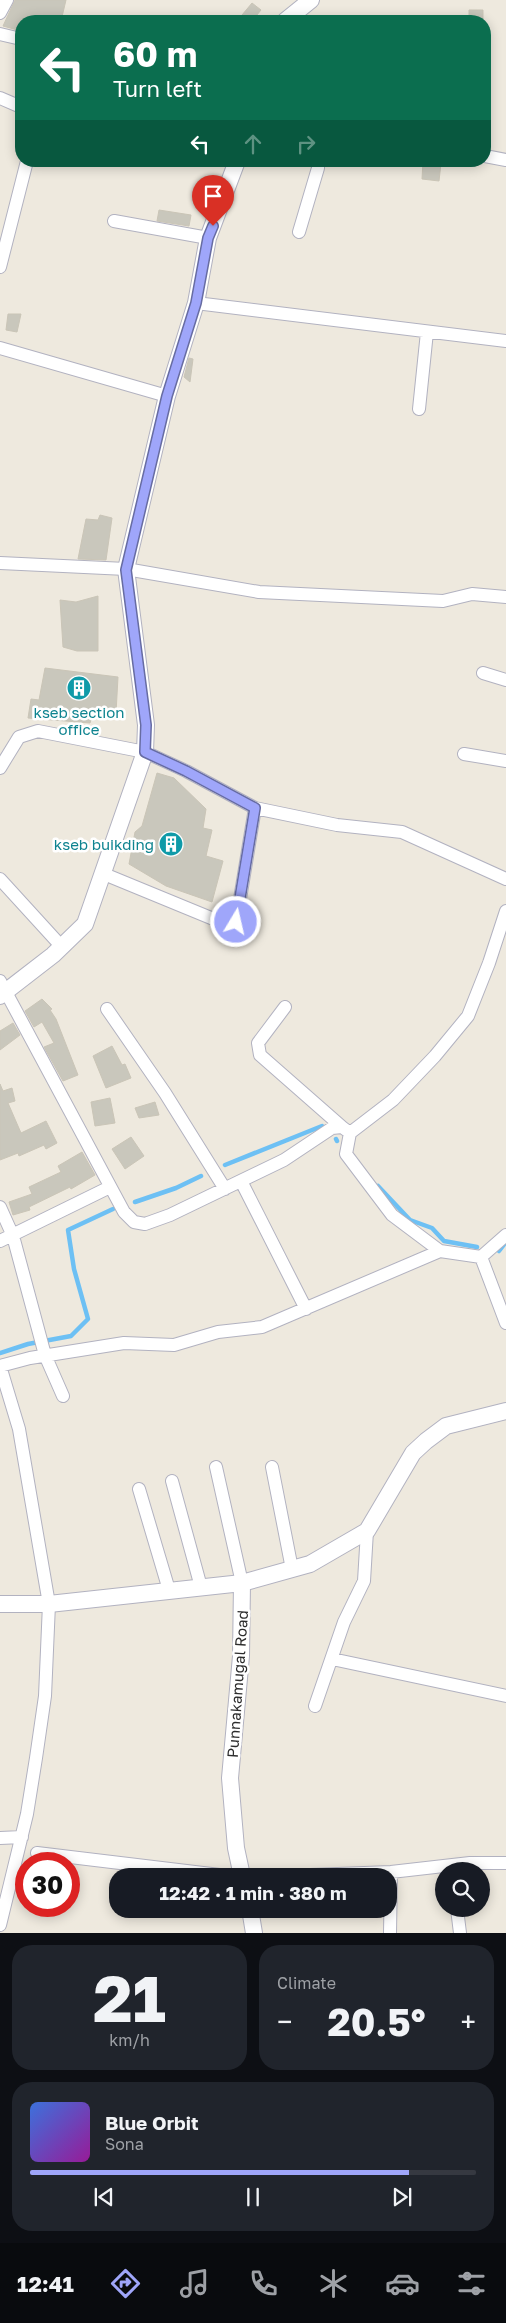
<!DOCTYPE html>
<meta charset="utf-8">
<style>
body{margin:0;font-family:"Golos Text",sans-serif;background:#20242c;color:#f1f3f6;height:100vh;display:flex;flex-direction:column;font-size:19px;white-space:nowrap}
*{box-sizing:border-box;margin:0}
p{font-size:16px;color:#9ea1a6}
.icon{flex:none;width:28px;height:28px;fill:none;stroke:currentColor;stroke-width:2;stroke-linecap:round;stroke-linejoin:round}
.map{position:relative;height:1933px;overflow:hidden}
.sheet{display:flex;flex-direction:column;gap:12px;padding:12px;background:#0d0f14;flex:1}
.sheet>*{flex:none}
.banner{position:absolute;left:15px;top:15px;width:476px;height:152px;border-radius:20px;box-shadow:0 2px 12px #0003;background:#0b6e4f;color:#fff;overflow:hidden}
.controls{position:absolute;left:435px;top:1862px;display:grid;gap:10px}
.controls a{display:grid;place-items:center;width:55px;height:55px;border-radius:50%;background:#171b24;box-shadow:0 2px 12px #0003;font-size:25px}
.speed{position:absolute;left:15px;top:1852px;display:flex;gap:10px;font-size:25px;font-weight:700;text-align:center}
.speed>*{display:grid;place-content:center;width:65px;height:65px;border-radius:50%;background:#171b24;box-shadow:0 2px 12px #0003;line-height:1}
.speed .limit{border:8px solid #d22;background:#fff;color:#111}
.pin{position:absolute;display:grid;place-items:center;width:42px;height:42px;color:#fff;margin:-51px -21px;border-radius:50% 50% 50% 0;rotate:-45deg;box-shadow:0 0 5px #0007}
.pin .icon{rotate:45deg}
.me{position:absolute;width:55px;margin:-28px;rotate:9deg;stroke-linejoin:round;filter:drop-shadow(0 0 4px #0008)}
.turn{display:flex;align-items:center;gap:18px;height:105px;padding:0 15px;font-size:22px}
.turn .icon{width:65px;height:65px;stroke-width:2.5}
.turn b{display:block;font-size:35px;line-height:42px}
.lanes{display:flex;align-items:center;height:48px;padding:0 15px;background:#0003;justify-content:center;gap:25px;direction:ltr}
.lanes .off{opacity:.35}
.big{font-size:38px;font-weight:700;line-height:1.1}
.sheet .tile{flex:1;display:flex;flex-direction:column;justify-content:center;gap:8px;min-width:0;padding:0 18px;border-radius:20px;background:#20242c}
.sheet .dial{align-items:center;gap:0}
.dial b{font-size:65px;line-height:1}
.song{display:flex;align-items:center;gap:15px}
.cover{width:60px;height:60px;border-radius:8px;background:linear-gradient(135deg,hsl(220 70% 55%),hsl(300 70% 35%))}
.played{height:5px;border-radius:2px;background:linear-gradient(90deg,#9fa6fa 85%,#363941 85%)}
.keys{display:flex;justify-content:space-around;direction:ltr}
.heat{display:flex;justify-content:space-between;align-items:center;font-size:28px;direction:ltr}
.sheet .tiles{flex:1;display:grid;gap:12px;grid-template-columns:1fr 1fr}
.tile:last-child{grid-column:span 2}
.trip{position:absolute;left:109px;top:1868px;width:288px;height:50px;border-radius:20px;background:#171b24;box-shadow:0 2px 12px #0003;font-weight:700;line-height:50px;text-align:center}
.dock{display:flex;height:80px;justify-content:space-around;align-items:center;background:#090b0e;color:#9ea1a6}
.dock .icon{width:35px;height:35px}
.dock .selected{color:#9fa6fa}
.dock b{font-size:22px;color:#f1f3f6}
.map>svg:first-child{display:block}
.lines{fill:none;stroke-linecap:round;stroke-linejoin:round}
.stream{stroke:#6dc0f4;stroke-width:4.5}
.building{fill:#c9c7bc;stroke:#cac5b7}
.minor-casing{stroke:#b2b2c0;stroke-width:14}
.tertiary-casing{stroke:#b2b2c0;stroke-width:18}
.minor{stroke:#fff;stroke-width:12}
.tertiary{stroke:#fff;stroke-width:16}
.route-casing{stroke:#676ca2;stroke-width:12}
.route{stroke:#9fa6fa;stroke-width:9}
.labels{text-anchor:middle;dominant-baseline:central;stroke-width:5;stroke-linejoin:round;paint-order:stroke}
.culture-label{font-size:15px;fill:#0d838f;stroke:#fff}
.street-label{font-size:15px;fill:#2c2c2c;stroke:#fff}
</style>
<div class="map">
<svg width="506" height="1933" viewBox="0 0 506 1933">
<rect width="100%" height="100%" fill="#eee9de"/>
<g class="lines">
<!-- stream -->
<path class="stream" d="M336,1139L337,1141
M225,1165L322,1126
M378,1186L410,1220L432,1228L444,1241L477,1247
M135,1202L176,1188L201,1176
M499,1251L505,1243
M0,1353L28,1344L71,1336L88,1319L74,1269L68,1230L113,1209"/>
</g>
<!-- building -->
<path class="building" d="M15,0H66L61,21H41L28,18L27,21H21V31L3,26Z
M252,3L261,10L252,21H237Z
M469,10H483V21H469Z
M423,161L441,163L439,181L422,179Z
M159,210L191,215L189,226L157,221Z
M8,314H21L17,332L6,330Z
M189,358L193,359L190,382L184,377Z
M100,515L112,518L106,560L78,559L86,519L98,520Z
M98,596V651H77L63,647L60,600L76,602Z
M45,668L118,677L116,713L95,708L90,723L28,718L31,699L39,700Z
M157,773L174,778L206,809L203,828L212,830L206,856L223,861L212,902L166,886L129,864L135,832L142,826Z
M42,999L52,1009L50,1010L56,1019L78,1075L63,1081L44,1047L54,1043L42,1022L34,1027L25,1011Z
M13,1023L20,1035L0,1050V1031Z
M112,1046L122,1065L125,1064L131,1078L106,1088L93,1056Z
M0,1084L3,1091L12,1088L15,1101L8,1103L21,1133L46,1121L57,1143L46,1149L44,1145L19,1156L18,1153L0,1160Z
M110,1098L115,1123L95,1126L91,1102Z
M155,1102L159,1115L139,1118L135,1108Z
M131,1137L144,1156L125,1169L112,1149Z
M82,1152L95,1175L71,1189L70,1187L29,1207L30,1210L13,1215L9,1202L32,1194L29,1187L61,1172L58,1166Z"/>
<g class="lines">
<defs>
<path id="minor" d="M0,13L7,0
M0,34L21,39
M0,98L21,107
M485,156L506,160
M114,221L208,238
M299,232L318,168V161
M0,267L27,161
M196,303L506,341
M0,348L167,396
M419,409L427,332
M0,563L126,569L259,592L443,601L472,594L506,597
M483,673L506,680
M464,754L506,761
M0,768L19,737L38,731L145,752L186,771L255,808L337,825L402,832L506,879
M104,874L211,918L236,923L255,808
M0,879L62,947
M0,981L124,1212L134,1222L145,1224L170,1215L284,1160L332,1128L342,1127L350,1133
M285,1007L258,1043L260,1055L342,1127
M107,1009L165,1093L225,1189
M241,1181L306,1309
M0,1207L13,1236L45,1355L63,1396
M0,1241L110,1187
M440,1251L481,1257L506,1235
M481,1257L506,1323
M0,1366L30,1358L124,1343L174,1345L218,1332L262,1327L440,1251L392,1215L346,1154L350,1133L393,1100L435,1056L468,1016L489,963L506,911
M216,1467L242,1583
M272,1467L292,1569
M172,1481L201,1587
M139,1489L169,1590
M332,1659L506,1696
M315,1706L344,1622L364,1581L367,1531
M0,1838L22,1837
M37,1853L228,1876
M284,1876L391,1872L470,1863H506
M457,1909L460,1933
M0,1925L27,1814L36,1758L45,1696L49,1604L19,1429L0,1366
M390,1933L391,1872"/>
<path id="tertiary" d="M285,21L311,0
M0,996L53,955L85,924L145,752L146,725L126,569L167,396L196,303L208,238L237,161
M242,1583L241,1656L230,1778L236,1848L242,1876
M0,1604H49L242,1583L310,1564L367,1531L413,1453L426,1441L446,1426L506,1411
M250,1909L254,1933"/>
</defs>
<!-- minor casing -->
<use href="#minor" class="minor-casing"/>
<!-- tertiary casing -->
<use href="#tertiary" class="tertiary-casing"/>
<!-- minor -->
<use href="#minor" class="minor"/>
<!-- tertiary -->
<use href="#tertiary" class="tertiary"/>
</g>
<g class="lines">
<defs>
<path id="route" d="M213,226L208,238L196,303L167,396L126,570L146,725L145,752L186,771L255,808L236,922"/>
</defs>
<!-- route casing -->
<use href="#route" class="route-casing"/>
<!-- route -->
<use href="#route" class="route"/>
</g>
<!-- icons -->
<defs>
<symbol id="building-disc" viewBox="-11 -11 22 22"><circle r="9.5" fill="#0f9aa8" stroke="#fff"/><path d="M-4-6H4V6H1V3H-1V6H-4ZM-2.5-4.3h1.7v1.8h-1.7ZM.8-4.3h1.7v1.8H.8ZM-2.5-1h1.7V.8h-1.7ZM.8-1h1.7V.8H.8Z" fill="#fff"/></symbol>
</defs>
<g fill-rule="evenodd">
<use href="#building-disc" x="65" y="674" width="28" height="28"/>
<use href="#building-disc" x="157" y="830" width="28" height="28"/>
</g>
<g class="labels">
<!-- culture labels -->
<g class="culture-label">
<text x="79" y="712">kseb section<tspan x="79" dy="17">office</tspan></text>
<text x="154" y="844" text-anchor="end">kseb buikding</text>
</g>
<!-- street labels -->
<g class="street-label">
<text transform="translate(237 1684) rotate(-86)">Punnakamugal Road</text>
</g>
</g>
</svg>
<div class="controls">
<a><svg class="icon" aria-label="search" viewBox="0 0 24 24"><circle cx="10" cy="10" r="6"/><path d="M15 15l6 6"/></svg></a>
</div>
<div class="speed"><div class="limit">30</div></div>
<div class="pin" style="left:213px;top:226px;background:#d93025"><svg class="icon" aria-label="arrive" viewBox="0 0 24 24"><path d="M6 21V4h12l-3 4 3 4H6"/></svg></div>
<svg class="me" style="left:236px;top:922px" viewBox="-20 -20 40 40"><circle r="17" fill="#9fa6fa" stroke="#fff" stroke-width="3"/><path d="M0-11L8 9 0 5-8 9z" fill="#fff"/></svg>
<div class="trip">12:42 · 1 min · 380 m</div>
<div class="banner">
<div class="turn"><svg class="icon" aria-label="left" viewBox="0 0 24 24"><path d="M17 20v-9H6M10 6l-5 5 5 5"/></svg><div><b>60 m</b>Turn left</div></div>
<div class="lanes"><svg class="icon" aria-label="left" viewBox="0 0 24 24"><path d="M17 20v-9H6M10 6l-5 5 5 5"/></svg><svg class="icon off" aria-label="ahead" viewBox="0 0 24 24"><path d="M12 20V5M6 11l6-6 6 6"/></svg><svg class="icon off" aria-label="right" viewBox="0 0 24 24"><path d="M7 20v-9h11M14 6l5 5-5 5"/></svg></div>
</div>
</div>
<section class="sheet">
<div class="tiles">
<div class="tile dial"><b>21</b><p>km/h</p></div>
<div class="tile"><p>Climate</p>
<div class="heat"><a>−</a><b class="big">20.5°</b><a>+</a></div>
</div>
<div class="tile">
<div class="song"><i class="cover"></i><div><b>Blue Orbit</b><p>Sona</p></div></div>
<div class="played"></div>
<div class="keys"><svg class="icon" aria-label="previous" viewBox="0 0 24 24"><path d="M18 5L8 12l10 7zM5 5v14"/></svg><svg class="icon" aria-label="pause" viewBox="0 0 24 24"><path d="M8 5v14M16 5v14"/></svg><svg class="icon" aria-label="next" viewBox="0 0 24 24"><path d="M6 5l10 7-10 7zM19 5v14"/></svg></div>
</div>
</div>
</section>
<nav class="dock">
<b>12:41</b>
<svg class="icon selected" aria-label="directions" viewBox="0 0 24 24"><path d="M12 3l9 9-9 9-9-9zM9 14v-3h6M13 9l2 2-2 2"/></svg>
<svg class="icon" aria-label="music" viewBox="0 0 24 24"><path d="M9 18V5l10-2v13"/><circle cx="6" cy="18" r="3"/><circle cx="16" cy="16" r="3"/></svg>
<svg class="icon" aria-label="phone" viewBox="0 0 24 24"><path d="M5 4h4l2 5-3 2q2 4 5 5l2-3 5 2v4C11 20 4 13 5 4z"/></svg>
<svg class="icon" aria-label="climate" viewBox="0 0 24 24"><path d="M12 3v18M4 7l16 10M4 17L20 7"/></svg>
<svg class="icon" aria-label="car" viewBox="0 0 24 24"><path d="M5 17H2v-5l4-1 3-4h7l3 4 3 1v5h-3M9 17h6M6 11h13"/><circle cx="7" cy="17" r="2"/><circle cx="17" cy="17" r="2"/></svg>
<svg class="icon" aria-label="filters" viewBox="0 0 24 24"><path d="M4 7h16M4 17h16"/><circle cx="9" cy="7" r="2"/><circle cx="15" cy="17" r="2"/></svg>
</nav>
